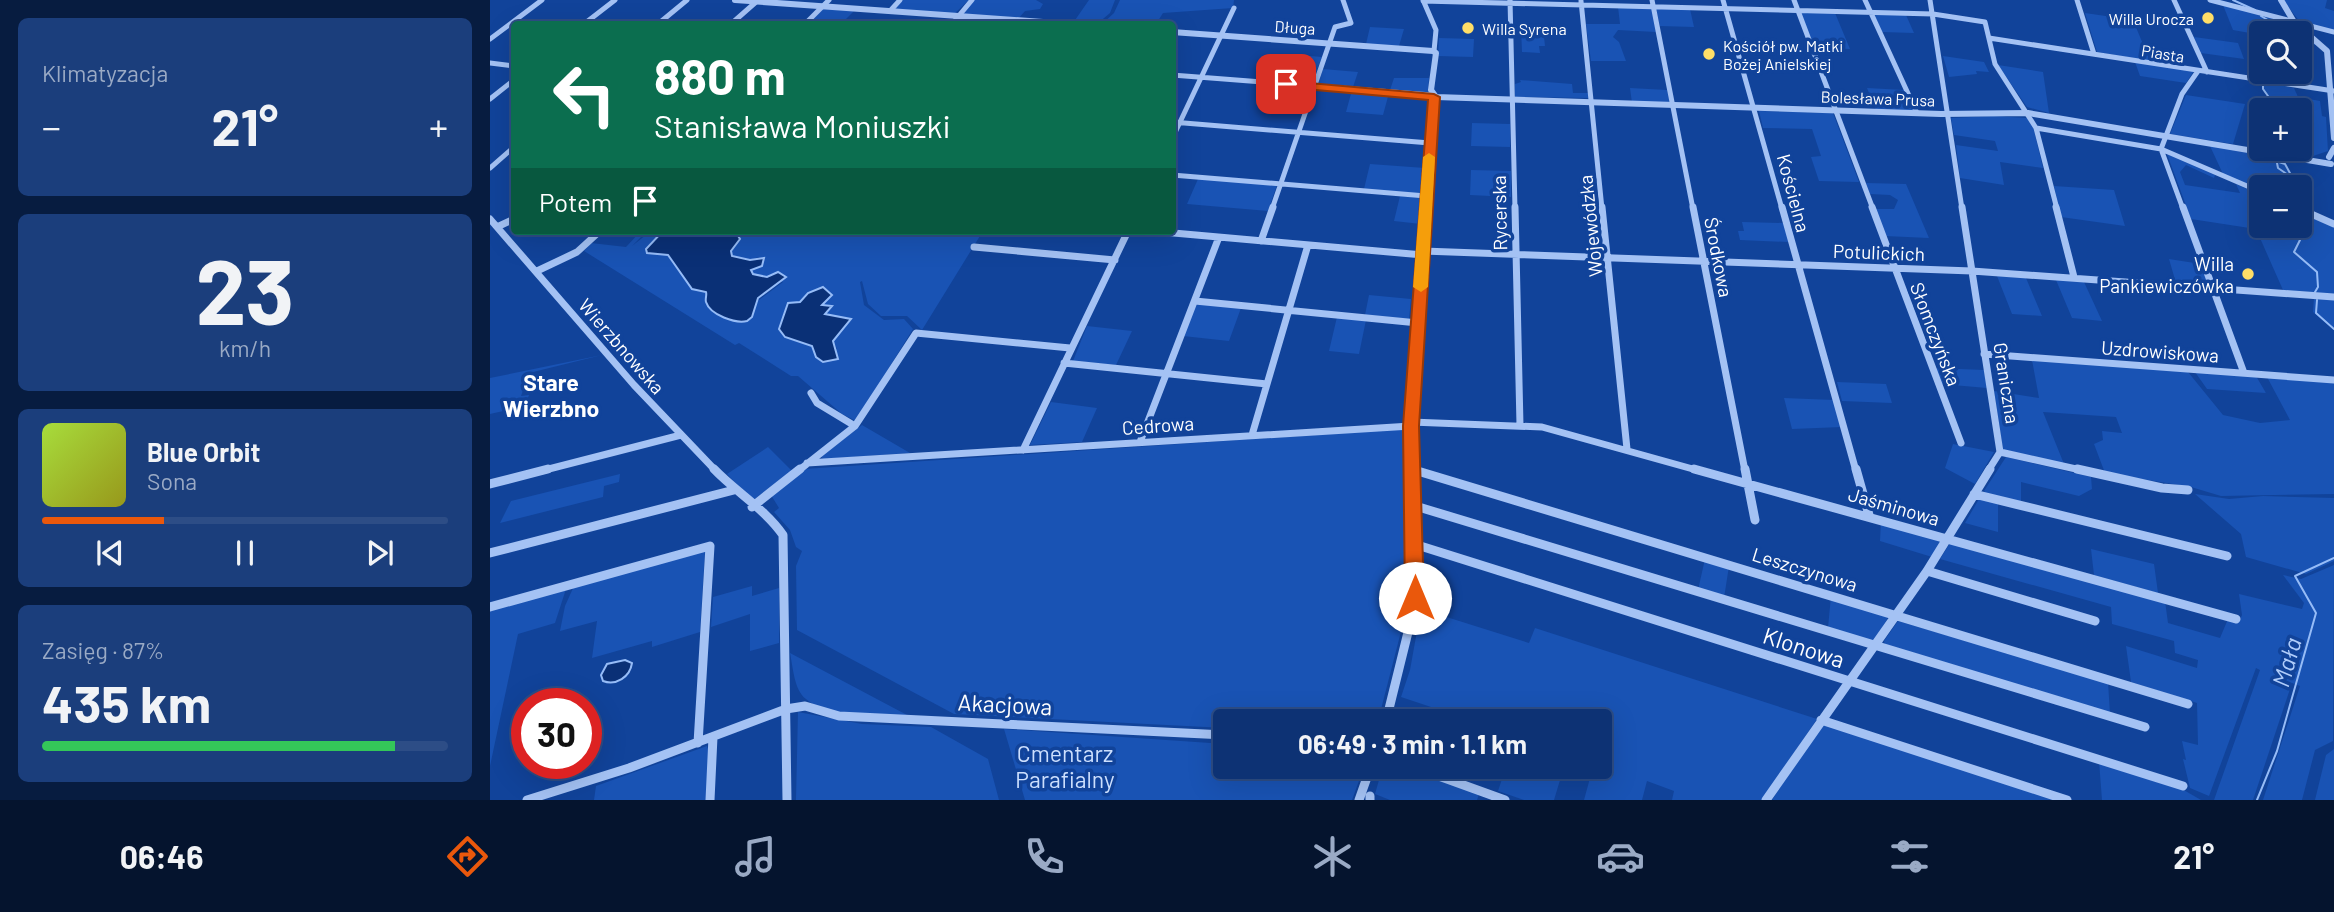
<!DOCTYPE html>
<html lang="pl">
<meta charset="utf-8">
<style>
body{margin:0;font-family:Barlow,sans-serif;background:#1b3e7c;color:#f1f3f6;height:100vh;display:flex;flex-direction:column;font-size:26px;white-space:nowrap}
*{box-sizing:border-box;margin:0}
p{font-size:23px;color:#9aaac5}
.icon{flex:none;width:38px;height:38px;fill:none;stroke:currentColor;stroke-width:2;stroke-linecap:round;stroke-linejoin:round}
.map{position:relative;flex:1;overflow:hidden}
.drawer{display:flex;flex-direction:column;gap:18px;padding:18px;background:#071c40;width:490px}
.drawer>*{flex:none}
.banner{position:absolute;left:21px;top:21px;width:665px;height:214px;border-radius:7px;box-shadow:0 7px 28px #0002,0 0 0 2px #2d4d86;background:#0b6e4f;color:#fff;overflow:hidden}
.controls{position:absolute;left:1759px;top:21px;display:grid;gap:14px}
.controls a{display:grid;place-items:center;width:63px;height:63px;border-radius:7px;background:#0d3274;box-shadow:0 7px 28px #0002,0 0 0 2px #2d4d86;font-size:35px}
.speed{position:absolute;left:21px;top:688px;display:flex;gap:14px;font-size:35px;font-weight:700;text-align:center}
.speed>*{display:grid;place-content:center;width:91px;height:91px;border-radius:50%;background:#0d3274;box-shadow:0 7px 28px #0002,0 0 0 2px #2d4d86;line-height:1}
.speed .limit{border:10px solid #d22;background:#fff;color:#111}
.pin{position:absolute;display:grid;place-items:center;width:60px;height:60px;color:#fff;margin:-30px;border-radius:14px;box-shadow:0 4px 10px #0006}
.me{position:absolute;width:77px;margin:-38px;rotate:0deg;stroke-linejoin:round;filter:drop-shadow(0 0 5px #0008)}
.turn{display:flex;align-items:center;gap:24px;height:147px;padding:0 28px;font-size:32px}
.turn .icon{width:91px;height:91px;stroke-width:2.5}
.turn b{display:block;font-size:49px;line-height:60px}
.then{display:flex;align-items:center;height:66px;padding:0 28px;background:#0003;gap:14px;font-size:26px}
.big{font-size:52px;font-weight:700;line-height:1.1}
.drawer .widget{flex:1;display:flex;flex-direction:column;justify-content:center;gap:10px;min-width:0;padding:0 24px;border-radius:10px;background:#1b3e7c}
.drawer .dial{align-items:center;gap:0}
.dial b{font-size:91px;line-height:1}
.song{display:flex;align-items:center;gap:21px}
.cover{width:84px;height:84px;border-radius:10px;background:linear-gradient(135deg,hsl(80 70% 55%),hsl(60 70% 35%))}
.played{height:7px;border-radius:4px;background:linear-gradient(90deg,#ea580c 30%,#2d4d86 30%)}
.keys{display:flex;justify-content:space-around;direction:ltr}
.heat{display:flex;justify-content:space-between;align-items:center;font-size:38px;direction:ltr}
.charge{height:10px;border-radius:5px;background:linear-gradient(90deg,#34c759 87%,#2d4d86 0)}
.trip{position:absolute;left:723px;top:709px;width:399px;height:70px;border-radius:7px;background:#0d3274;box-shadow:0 7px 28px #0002,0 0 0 2px #2d4d86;font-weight:700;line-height:70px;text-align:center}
.tab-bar{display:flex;height:112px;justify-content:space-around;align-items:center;background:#05142e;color:#9aaac5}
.tab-bar .icon{width:49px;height:49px}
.tab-bar .on{color:#ea580c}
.tab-bar b{font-size:32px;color:#f1f3f6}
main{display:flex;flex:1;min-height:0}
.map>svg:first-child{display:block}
.green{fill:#1953b4;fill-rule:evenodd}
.water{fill:#0a3076;stroke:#96bcf7;stroke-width:2}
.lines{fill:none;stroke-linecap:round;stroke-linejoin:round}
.stream{stroke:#96bcf7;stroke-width:2}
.minor-far2{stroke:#a4c2f4;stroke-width:5}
.minor-far1{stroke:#a4c2f4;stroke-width:7}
.minor{stroke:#a4c2f4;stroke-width:9}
.tertiary{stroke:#a4c2f4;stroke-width:6}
.route{fill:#ea580c;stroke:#983908;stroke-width:2}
.slow{fill:#f59e0b}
.poi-dot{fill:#ffde67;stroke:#11439a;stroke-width:2.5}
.labels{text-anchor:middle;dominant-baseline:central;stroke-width:7;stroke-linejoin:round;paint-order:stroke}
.far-poi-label{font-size:16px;fill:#fff;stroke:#11439a;text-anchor:start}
.far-street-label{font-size:16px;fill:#fff;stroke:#11439a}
.street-label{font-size:19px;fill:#fff;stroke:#11439a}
.poi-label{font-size:19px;fill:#fff;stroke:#11439a;text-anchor:end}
.quarter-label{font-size:23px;font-weight:bold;fill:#fff;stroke:#11439a}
.near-street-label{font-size:23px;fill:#fff;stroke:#11439a}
.near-park-label{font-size:23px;fill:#ccdffe;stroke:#11439a}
.near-water-label{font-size:24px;font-style:italic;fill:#b0cdfb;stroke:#11439a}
</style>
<main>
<section class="drawer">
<div class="widget"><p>Klimatyzacja</p>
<div class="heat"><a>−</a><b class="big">21°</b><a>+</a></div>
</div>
<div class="widget dial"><b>23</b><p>km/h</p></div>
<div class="widget">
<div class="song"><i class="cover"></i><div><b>Blue Orbit</b><p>Sona</p></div></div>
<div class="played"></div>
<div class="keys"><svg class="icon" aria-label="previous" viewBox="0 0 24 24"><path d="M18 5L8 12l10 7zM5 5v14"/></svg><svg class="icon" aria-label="pause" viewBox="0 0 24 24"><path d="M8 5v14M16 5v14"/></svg><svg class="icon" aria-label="next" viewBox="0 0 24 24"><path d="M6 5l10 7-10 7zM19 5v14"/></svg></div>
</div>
<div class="widget"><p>Zasięg · 87%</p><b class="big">435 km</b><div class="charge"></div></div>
</section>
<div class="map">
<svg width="1844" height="800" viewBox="0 0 1844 800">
<rect width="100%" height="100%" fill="#11439a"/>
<!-- green -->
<path class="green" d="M413,0H479L464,14L405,9Z
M484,0H546L553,4L550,9L535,11L528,19L472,15Z
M599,0H625L620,13L607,24L583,23Z
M630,0H744L743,8L673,13L666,24H612L624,13Z
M1793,0H1837L1835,8L1844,11V31L1810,22Z
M1733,5L1798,22L1831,46L1810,42V33L1771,35L1743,30Z
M1128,7L1162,9L1166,32L1128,30L1123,37L1129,42L1136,61H1101L1096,24H1130Z
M333,9L364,11L351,24H317Z
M1166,9H1200L1204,27L1170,26Z
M1311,13H1345L1360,49L1324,48Z
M1595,13L1643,20L1660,61L1607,52Z
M1384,14L1416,15L1424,33L1392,32Z
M1031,26L1053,27L1055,46H1049L1050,53L1032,52Z
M880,27L914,29L909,46L876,44Z
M1704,37L1748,43L1754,59L1711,53Z
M949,38L984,39L983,57L948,56Z
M797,54L832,57L822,84L786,82Z
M1453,56L1494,62L1499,72L1486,71L1487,74L1459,77Z
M1645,62L1704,71L1696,83L1650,76Z
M1508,65L1553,72L1559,113L1537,107Z
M833,69L868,72L863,87L827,85Z
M904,78H939L938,93L900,90Z
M1030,80L1082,84L1083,93H1098L1099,98L1025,97V84L1031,82Z
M1774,82L1804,88L1808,97L1830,101L1832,116L1836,117L1838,151L1820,157L1794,153L1795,149H1810V110H1789L1773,89Z
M785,85L821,87L814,108L777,106Z
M1140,88L1177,90L1180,103H1142Z
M1377,88L1414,90L1424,111L1386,110Z
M862,90L899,93L893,115L856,112Z
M1696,95L1755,104L1743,144L1680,134Z
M1269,111L1343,113L1369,182L1329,181L1321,157L1331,156L1322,129L1273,128Z
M1504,116L1537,118L1543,126L1553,168L1510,162L1514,185L1470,178L1466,145L1508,151L1505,141L1464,135L1461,118Z
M982,123L1020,124V147L981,146Z
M1720,146L1789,158L1797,165L1805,184L1799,187H1771V190L1733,174Z
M1677,154L1725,175L1724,178L1696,165L1690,172L1695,185L1750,193L1746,184L1771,195V226H1810V212L1844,227V294L1793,290L1766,229L1701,219Z
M880,164L935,168L933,194L874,189Z
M981,170L1021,171V197L980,195Z
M708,179L787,185L778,211L697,204Z
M1376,183L1416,184L1439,238L1395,236L1385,209H1404L1408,200L1400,195L1380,194Z
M1564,186L1624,190L1635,226L1571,217Z
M910,196L932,198L931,224L904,221Z
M1252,222L1294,223L1299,242L1250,240L1248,231H1254Z
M151,231H157L142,246L161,231H173L156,248L159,254H177C189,274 198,284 218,294L216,298L265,303L293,282L263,274L261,270L269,257L260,260L242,256L240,251L245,247V231H493L432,330L417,316H391L378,304L372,281L370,282L374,305L394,320L414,319L423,329L366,421L352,414L308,376H301L249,343L245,345L94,251L101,243L136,247ZM333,287L342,295L332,306H342L335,314L361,319L343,341L347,349L326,357L322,346L295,337L296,306L310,302L318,293Z
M1679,259L1711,264L1719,285L1686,283Z
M1507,276L1536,278L1552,316L1522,314Z
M1566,280L1594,282L1612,321L1582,318Z
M879,295L921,299L919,319L875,315Z
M1824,298L1844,300V330L1823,312Z
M706,304L751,308L739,341L693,336Z
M847,317L876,320L869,354L839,351Z
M597,326L642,331L626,365L583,361Z
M112,355L39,373L31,396L39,395L35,406L0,414V378Z
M1542,360L1698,372L1733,415L1770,423L1800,420L1777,377L1844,383V494L1731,496L1701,487L1615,473L1604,444L1613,440L1612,431L1632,433L1626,417L1553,412L1574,464L1513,450L1504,391L1549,398Z
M1445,368L1494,370L1497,388L1451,384Z
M1705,372L1766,376L1776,393L1717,389Z
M1347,382L1396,384L1402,403L1352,401Z
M1294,398L1344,400L1352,427L1302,429Z
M561,402L607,408L592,442L540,445Z
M372,425L420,453L333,459L331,456Z
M915,429V616L888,721H735V728L464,714L307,630L306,566L312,551L306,547L300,530L284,512L289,508L281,495L314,469Z
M1463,444L1504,452L1485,484L1455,468Z
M278,447L302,471L262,501L237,474Z
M1516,457L1601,477L1602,489L1589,496L1531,482V503L1497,495L1494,491Z
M130,474L129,482L114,486L113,497L10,523L21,501Z
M1705,494L1739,499L1773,496L1844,498V561L1816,574L1756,557L1751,534Z
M1489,499L1508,504V532L1475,523Z
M1391,521L1451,542L1442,557L1390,541Z
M1460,543L1675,601L1678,623L1730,638L1738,619L1749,622L1752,615L1749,594L1812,609L1814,603L1793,575L1811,579L1844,565L1843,741L1825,750L1812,800H1773L1810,686L1802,683L1763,800H1724L1770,670L1766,668L1719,796L1700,788L1693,759L1696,760L1692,741L1708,745L1707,703L1641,682L1636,646L1707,668L1708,660L1685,653L1684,641L1622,624L1621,607L1450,559Z
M1601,549L1664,564L1668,593L1604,575Z
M215,551L210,632L162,647V641L102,658L107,621L70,631L75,606L84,586Z
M1215,559L1239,566L1234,598L1208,590Z
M262,586V596L289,588V643L260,651V614L221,627L223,597Z
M76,589L65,623L28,634L0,766V610Z
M1341,596L1399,616L1384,641L1338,628Z
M931,609L1039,643L1045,628L1327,719L1272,800H1182L1184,791L1157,781L1152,800H1094L1103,767L1110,766V721H983L911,697L920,670Z
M1408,621L1618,682L1620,714L1395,645L1394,641Z
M300,653L417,715C388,714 339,720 316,699C304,690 303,667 300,653Z
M308,712L372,724L441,727L498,759L509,800H306Z
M1332,723L1570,800H1282Z
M514,729L735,744V766L874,767L862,800H535Z
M217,746L220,756L217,800H104L106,786Z
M1844,749V800H1825L1836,755Z
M1609,761L1685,785L1711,800H1612Z
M893,766L911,767L989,794L987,800H900L885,794Z
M1016,767H1074L1064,800H1034L1008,791Z"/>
<!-- water -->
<path class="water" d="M173,231H245L250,239L241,251L242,256L260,260L274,258L272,266L261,270L263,274L277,277L288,272L296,277L268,298L262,317L257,321C246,324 220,315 216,302C215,299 217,295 216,292L202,289L178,255L157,253L156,249Z
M333,287L342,295L332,305L342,306L335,314L361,319L343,341L348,359L333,362L326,357L322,346L295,337L289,329L298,303L310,302L318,293Z
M135,660L142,663C140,677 126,686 113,681L111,675L117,664Z"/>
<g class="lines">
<!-- stream -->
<path class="stream" d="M1743,0L1765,10
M1771,16L1800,33
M1770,78L1764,72L1771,70
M1773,83V89L1788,110
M1786,158L1788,168L1804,179L1805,183L1797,187
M1789,162L1795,164L1801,175
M1768,194L1763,200L1771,204
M1794,226L1810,240L1804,252L1827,272L1828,287L1825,292
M1827,300L1826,313L1844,329
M1767,800L1787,751L1826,613L1805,576L1844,558"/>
<!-- minor-far2 -->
<path class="minor-far2" d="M933,0L946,30L944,51
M1020,0L1025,209
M1162,0L1203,209
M1233,0L1292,209
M1304,0L1383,209
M1375,0L1427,113
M1440,0L1472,209
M1587,0L1604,54
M1684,0L1717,72
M1720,0L1844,32
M933,1L1443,14L1495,22L1505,64L1546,128L1567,209
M1091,1L1112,209
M400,11L410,0
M94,24L125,0
M168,24L197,0
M241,24L266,2
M315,24L339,0
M462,24L482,0
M1499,38L1844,91
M0,39L52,0
M0,63L24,66
M682,75L942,95
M0,99L24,80
M682,122L940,143
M1546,128L1671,149L1771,192
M682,139L744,8
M0,168L24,147
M682,175L936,196
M782,209L845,27L861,23L853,0
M936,209L944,97
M1693,209L1671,149L1692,94L1708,71"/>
<!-- minor-far1 -->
<path class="minor-far1" d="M1025,207L1030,425
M1112,207L1137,449
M1203,207L1255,471
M1292,207L1366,471
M1382,207L1471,443
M1472,207L1510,452L1498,471
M1566,207L1584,277
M1693,207L1754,373
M1810,209L1844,224
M0,219L144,385L226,471
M7,227L24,219
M661,231L933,255
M771,241L783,207
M484,247L625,260
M933,251L1482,271L1844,297
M47,271L87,252L110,231
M705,301L928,323
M1494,354L1844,380
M574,363L777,384
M321,393L327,403L365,426
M921,422L1052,427L1210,471
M762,435L818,245
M650,442L729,237
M533,450L638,231
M1510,452L1595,471
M317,463L921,426
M921,469L927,471
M51,471L191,435
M308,471L365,426L426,333L580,348
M922,471L921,426L936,207"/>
<!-- minor -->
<path class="minor" d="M224,469C246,492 275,509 293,535L297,800
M921,469L1698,704
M1204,469L1746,619
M1255,469L1265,520
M1366,469L1379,515
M1587,469L1672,488L1698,490
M0,484L58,469
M1484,494L1737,556
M922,505L1655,727
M262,507L310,469
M924,544L1693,786
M0,553L244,490
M1437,571L1605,621
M0,607L220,546L208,743
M1331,720L1577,800
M896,721L924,608L922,469
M921,766L1015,800
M880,796V800
M37,800L139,768L296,709L315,706L349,716L735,735
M220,800L223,737
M869,800L881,766
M1276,800L1437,571L1500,469"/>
<!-- tertiary -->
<path class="tertiary" d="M245,0L580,24
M1791,0L1804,22L1837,51L1844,138
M682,32L943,51L946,53L941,90L946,97L1451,114L1538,113L1841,164
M1839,157L1844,148"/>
</g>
<!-- route -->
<path class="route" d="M796,81L944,94L950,97L929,426L934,598L931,604L925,606L918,604L915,598L913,426L938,100L792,87L790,84Z"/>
<!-- slow -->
<path class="slow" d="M939,153L945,157L938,287L931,292L923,287L933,157Z"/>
<!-- markers -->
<g class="poi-dot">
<circle cx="1718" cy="18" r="7"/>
<circle cx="978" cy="28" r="7"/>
<circle cx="1219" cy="54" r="7"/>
<circle cx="1758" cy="274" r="7"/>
</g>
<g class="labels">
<!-- far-poi labels -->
<g class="far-poi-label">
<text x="1704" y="18" text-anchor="end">Willa Urocza</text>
<text x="992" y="28">Willa Syrena</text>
<text x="1233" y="45">Kościół pw. Matki<tspan x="1233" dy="18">Bożej Anielskiej</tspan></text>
</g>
<!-- far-street labels -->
<g class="far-street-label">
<text transform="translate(805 27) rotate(4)">Długa</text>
<text transform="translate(1673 53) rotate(9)">Piasta</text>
<text transform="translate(1388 98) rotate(2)">Bolesława Prusa</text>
</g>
<!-- street labels -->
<g class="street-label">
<text transform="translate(1304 193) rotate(75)">Kościelna</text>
<text transform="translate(1009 213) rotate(-91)">Rycerska</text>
<text transform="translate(1100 226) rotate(-96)">Wojewódzka</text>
<text transform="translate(1389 252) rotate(2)">Potulickich</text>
<text transform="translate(1229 257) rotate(79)">Środkowa</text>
<text transform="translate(1446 334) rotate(69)">Słomczyńska</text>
<text transform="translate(132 346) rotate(49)">Wierzbnowska</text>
<text transform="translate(1670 351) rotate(4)">Uzdrowiskowa</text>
<text transform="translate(1517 383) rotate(81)">Graniczna</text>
<text transform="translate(668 425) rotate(-4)">Cedrowa</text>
<text transform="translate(1404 506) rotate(16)">Jaśminowa</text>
<text transform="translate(1315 569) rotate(17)">Leszczynowa</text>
</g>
<!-- poi labels -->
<g class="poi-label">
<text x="1744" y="263">Willa<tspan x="1744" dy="22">Pankiewiczówka</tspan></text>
</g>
<!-- quarter labels -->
<g class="quarter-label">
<text x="61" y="382">Stare<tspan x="61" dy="26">Wierzbno</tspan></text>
</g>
<!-- near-street labels -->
<g class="near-street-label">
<text transform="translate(1314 647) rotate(18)">Klonowa</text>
<text transform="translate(515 704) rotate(3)">Akacjowa</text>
</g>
<!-- near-park labels -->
<g class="near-park-label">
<text x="575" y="753">Cmentarz<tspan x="575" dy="26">Parafialny</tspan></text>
</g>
<!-- near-water labels -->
<g class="near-water-label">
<text transform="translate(1796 662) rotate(-74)">Mała</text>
</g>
</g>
</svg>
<div class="controls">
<a><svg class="icon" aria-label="search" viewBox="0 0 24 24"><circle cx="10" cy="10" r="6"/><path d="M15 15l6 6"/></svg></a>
<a>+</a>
<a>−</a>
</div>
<div class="speed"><div class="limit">30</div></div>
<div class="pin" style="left:796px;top:84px;background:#d93025"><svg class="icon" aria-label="arrive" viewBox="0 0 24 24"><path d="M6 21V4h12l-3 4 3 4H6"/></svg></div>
<svg class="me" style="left:925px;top:598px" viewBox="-20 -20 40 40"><circle r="19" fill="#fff"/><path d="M0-13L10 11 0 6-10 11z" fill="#ea580c"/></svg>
<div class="trip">06:49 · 3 min · 1.1 km</div>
<div class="banner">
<div class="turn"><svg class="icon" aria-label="left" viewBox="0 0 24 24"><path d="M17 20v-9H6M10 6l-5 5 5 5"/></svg><div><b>880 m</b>Stanisława Moniuszki</div></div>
<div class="then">Potem<svg class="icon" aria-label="arrive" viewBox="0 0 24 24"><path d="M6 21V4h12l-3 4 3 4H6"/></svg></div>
</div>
</div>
</main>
<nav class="tab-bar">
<b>06:46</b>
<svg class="icon on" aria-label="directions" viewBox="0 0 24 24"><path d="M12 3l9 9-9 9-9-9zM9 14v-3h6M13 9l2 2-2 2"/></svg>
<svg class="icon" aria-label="music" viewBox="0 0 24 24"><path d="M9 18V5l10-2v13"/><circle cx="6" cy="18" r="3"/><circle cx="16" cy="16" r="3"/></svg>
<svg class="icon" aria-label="phone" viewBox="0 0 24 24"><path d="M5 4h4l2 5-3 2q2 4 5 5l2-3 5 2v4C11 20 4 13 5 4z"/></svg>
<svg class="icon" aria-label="climate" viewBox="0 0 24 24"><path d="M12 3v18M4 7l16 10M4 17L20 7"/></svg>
<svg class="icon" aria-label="car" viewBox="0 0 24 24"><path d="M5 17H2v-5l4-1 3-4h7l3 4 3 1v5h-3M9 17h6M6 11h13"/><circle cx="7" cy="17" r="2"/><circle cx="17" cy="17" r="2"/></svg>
<svg class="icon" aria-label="filters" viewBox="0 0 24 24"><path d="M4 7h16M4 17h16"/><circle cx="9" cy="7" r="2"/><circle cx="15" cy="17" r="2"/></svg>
<b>21°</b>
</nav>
